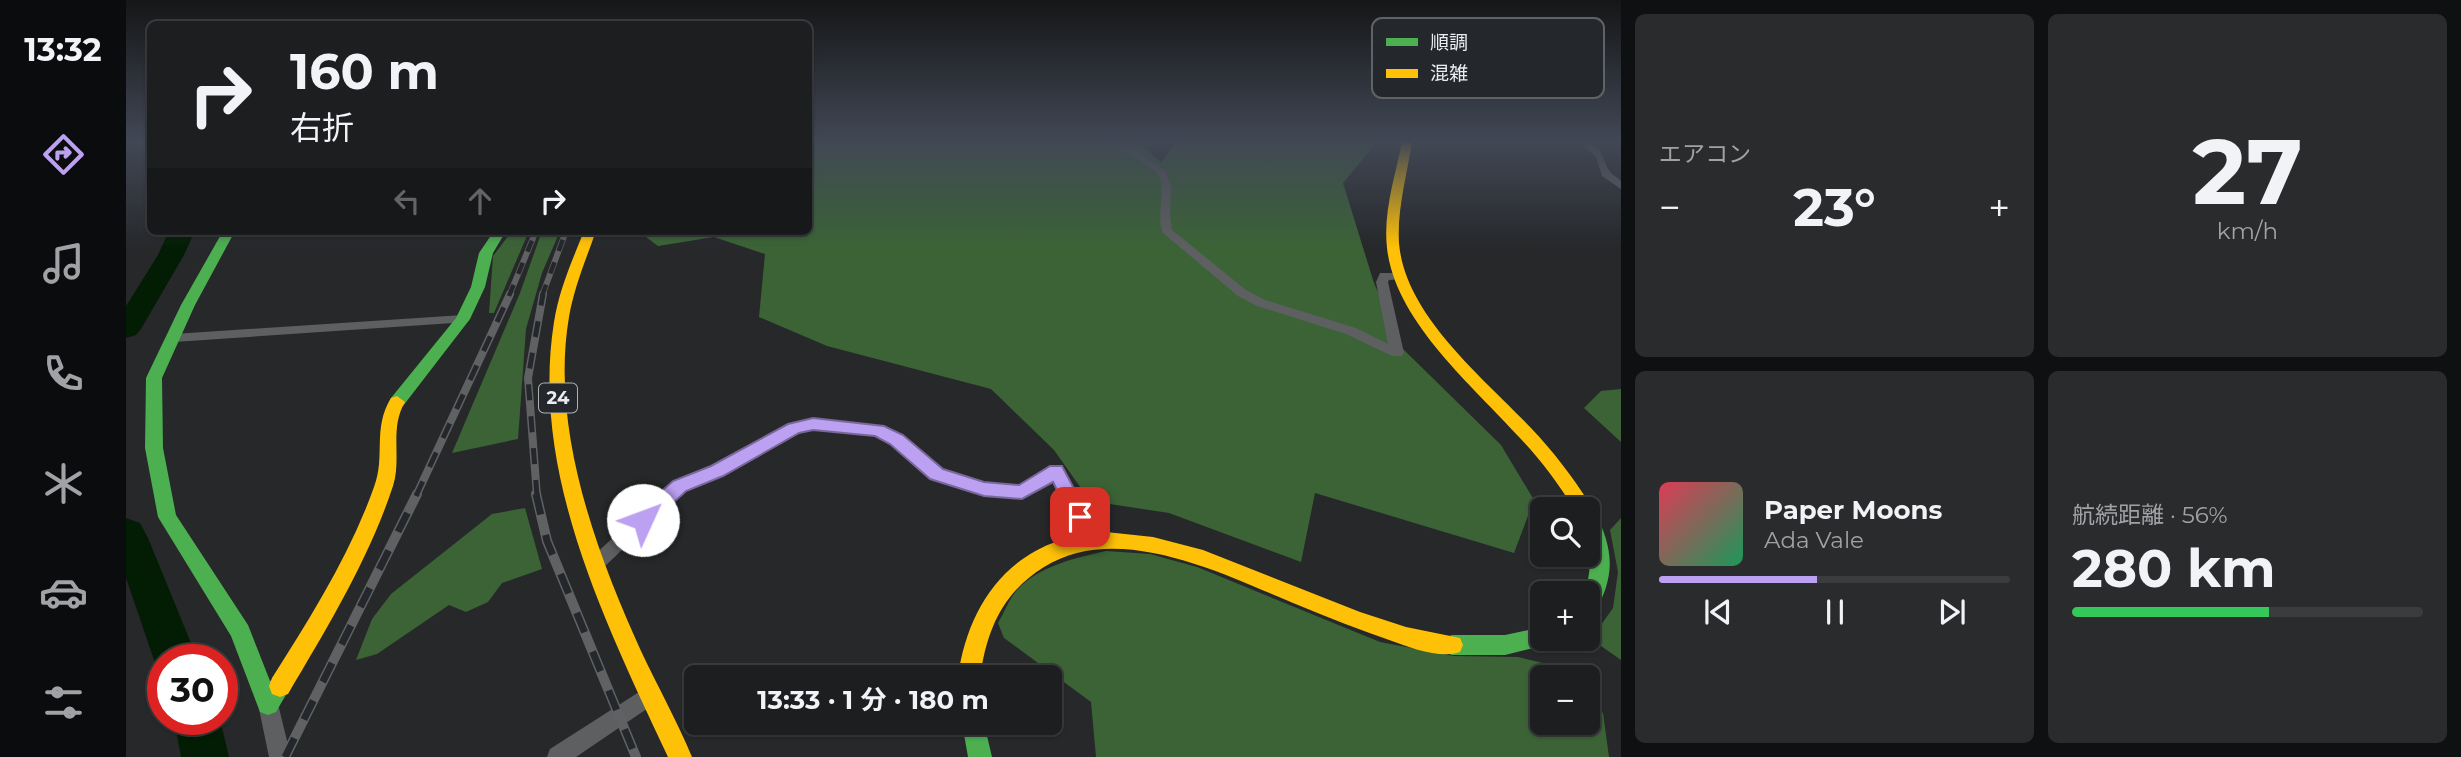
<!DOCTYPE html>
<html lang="ja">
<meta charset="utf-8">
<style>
body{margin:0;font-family:Montserrat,"Noto Sans JP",sans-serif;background:#292b2d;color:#f1f3f6;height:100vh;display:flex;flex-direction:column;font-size:26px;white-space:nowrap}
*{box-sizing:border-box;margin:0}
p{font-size:23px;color:#a0a2a5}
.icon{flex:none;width:38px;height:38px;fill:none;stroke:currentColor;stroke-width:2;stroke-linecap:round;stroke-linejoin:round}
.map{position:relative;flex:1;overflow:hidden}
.panel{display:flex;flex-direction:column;gap:14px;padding:14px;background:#0f1012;width:840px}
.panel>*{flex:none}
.top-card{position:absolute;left:21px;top:21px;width:665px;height:214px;border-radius:10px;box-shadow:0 2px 5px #0004,0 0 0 2px #3a3c3e;background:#1c1e20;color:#f1f3f6;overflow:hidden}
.buttons{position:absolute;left:1404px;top:497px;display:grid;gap:14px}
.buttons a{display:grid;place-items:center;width:70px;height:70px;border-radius:10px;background:#1c1e20;box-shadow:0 2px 5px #0004,0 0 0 2px #3a3c3e;font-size:35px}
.speed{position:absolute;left:21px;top:644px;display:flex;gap:14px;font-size:35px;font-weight:700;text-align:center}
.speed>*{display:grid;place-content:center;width:91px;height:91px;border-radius:50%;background:#1c1e20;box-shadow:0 2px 5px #0004,0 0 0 2px #3a3c3e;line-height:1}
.speed .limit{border:10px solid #d22;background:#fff;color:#111}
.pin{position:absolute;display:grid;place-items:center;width:60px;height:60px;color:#fff;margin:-30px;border-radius:14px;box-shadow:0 4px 10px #0006}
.me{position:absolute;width:77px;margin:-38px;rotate:47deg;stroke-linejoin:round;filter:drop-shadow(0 0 5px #0008)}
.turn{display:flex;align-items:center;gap:24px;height:147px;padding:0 28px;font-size:32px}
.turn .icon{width:91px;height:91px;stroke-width:2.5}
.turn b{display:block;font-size:49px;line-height:60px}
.lanes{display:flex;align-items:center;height:66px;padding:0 28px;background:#0003;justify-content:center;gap:35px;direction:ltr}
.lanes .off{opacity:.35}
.big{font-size:52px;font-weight:700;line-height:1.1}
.panel .widget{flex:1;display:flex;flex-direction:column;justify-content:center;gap:10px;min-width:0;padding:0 24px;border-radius:10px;background:#292b2d}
.panel .dial{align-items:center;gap:0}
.dial b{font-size:91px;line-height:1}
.song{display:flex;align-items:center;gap:21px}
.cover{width:84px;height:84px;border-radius:10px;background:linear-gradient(135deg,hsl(350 70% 55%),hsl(150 70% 35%))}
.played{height:7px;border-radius:4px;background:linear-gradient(90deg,#bca0f2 45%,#3a3c3e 45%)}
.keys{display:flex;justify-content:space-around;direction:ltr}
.heat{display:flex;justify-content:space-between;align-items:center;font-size:38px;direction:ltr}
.charge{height:10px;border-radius:5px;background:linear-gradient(90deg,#34c759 56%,#3a3c3e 0)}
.panel .tiles{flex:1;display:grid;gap:14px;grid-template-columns:repeat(2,1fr)}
.trip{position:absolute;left:558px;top:665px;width:378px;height:70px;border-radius:10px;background:#1c1e20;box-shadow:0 2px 5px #0004,0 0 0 2px #3a3c3e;font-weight:700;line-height:70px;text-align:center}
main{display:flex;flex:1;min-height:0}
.dock{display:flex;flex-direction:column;width:126px;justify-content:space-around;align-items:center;background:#0b0c0d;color:#a0a2a5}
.dock .icon{width:49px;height:49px}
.dock .on{color:#bca0f2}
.dock b{font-size:32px;color:#f1f3f6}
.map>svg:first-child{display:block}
.forest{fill:#3b6336}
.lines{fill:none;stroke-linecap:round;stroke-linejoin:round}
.river{fill:#031d04;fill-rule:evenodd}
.street{fill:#5e5f61;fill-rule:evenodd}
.fast{fill:#4caf50;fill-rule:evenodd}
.slow{fill:#ffc107;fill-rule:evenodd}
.rail-far2-casing{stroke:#606162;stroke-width:6}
.rail-far1-casing{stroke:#606162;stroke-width:8}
.rail-casing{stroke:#606162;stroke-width:10}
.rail-far2{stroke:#24272c;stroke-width:4.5;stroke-dasharray:12;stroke-linecap:butt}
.rail-far1{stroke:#24272c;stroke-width:5;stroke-dasharray:16;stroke-linecap:butt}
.rail{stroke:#24272c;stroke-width:7;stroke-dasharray:21;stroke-linecap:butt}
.route{fill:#bca0f2;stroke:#7a689d;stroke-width:2}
.labels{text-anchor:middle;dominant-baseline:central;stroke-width:7;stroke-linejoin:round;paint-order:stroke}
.shield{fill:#24272c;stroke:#afb1b5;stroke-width:2}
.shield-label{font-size:18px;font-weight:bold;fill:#eaecf0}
.key{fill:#24272c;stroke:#5f6267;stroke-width:2}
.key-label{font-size:19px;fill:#eaecf0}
</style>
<main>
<nav class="dock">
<b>13:32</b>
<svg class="icon on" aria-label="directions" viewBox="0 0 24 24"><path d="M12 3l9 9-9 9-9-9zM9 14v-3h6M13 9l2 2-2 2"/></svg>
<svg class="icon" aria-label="music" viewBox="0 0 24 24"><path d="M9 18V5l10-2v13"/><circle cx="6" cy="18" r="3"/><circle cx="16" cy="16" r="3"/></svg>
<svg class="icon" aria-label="phone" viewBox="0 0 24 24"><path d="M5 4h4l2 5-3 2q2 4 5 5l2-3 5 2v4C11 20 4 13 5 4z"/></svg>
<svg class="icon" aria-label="climate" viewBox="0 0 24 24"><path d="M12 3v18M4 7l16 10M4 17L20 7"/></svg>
<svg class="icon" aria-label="car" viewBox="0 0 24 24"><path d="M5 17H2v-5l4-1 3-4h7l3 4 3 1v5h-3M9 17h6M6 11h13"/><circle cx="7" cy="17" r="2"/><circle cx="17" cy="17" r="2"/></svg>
<svg class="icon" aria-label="filters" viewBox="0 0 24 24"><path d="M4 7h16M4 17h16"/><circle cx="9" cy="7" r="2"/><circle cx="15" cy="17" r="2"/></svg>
</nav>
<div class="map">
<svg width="1495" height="757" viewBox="0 0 1495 757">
<rect width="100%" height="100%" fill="#26282a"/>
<!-- forest -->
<path class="forest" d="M683,142H1011L1035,162L1051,142H1251L1217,183L1248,283L1276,348L1375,445L1408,500L1388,553L1189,493L1175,562L1043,513L964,501L928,450L865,389L701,346L633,317L639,254L588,237L532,246L512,231H682Z
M386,231H403L368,313H363L367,256Z
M416,231H434L416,273L400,329L392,439L326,453L394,293Z
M1495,389V442L1458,408L1475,391Z
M399,508L416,569L376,583L362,602L340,612L323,605L251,654L230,660L246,619L265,594L366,514Z
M1495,518V660L1465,639L1487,608L1492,572L1484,530Z
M980,551L1024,554L1071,567L1254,642L1328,656L1392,657L1421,664L1436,677H1416V723H1461V699L1477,713L1483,757H970L965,702L878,638L872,623C878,613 883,599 891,590C913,566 949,558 980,551Z"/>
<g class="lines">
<!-- river -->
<path class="river" d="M43,231H69L58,255L15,329L10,335L0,338V306L32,255Z
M0,518L14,523L22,538L72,660H37V675L28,660L0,578Z
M48,719H94L103,757H55Z"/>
<!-- street -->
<path class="street" d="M985,142H997L1040,171L1045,187L1044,216L1046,230L1120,290L1139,300L1230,328L1262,344L1250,282L1254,273H1277L1279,276L1277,279L1263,280L1262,282L1278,353L1276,356H1266L1220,334L1131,306L1112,296L1037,233C1029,216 1042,186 1031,174C1019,161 999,154 985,142Z
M1452,142C1480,142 1474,159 1485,173C1488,176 1492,178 1495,181V189L1476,176L1470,157Z
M337,315L342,316L343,319L342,322L48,342L41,338L48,334Z
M687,419L757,426L775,436L817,470L858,483L894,486L924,467H936L975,539L972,544L966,546L960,544L927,481L896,498L858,495L805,478L765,444L749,435L687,429L672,432L597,475L559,490L476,569L470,571L464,569L461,564L464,559L547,482L585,467L663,424Z
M524,685L531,688L534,695L531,702L450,757H421L424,749Z
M142,694L149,697L152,704L165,757H143L132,704L135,697Z"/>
<!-- fast -->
<path class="fast" d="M97,231H109L69,305L36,378L37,448L50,515L122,625L144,681L154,675L162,678L165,686L150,712L142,715L134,712L105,636L32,517L19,448L20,378L55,305Z
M368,231H380L367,253L359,287L344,319L277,406H265L263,402L265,398L330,318L345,287L353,253Z
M1461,508L1468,510C1488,550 1490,575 1468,614L1461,617V593H1458C1469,566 1461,538 1461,509H1456Z
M1416,627V639H1426L1424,644L1379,655H1326L1318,652L1315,645L1318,638L1326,635H1379Z
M836,723H858L866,757H842Z"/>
<!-- slow -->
<path class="slow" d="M1276,142H1286C1281,175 1271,209 1273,243C1279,316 1358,378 1405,428C1427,451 1446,476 1464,504L1466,509L1464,514L1461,515V509H1448C1432,483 1414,459 1393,437C1346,385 1269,321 1261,248C1257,212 1269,177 1276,142Z
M458,231H470C460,259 448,288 443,317C424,428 470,552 515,651C532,687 551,721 566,757H542C480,624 404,473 428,322C433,290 446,261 458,231Z
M271,396L279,402C263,429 276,458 267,486C243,559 201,628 162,694L154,697L146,694L143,686L146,678C184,618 224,555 248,487C260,456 246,429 265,398Z
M980,532L1027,537L1077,550L1234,612L1280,627L1334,638L1337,645L1334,652C1316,659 1284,648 1266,641C1234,630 1203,618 1172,605C1099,575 993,520 918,567C876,593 861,630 854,677H832C840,617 871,562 932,541C947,536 964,535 980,532Z"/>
<defs>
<path id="rail-far2" d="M383,296L410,231
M416,296L440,231"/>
<path id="rail-far1" d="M290,496L384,294
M411,496L402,378L417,294"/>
<path id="rail" d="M410,494L421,541L510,757
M159,757L291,494"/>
</defs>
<!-- rail-far2 casing -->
<use href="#rail-far2" class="rail-far2-casing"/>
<!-- rail-far1 casing -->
<use href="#rail-far1" class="rail-far1-casing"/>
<!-- rail casing -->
<use href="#rail" class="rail-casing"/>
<!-- rail-far2 -->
<use href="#rail-far2" class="rail-far2"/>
<!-- rail-far1 -->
<use href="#rail-far1" class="rail-far1"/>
<!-- rail -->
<use href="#rail" class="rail"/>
</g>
<!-- sky -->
<linearGradient id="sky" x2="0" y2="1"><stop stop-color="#151617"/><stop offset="0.57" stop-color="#414855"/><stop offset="1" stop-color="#414855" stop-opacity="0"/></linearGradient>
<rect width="1495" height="248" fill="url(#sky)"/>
<!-- route -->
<path class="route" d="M687,418L758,426L777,435L817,469L858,482L893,485L924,466H936L963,517L961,522L954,524L947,522L927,482L896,499L858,496L804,479L764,444L749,436L687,430L673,433L597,476L560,491L523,525L517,527L510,525L507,520L510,514L547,481L585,466L662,424Z"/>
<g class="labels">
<!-- shield labels -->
<rect class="shield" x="413" y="383.5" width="38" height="29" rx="5"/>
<g class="shield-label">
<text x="432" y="398">24</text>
</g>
</g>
<!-- legend -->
<rect x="1246" y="18" width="232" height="80" rx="10" class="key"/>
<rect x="1260" y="38" width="32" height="8" fill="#4caf50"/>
<rect x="1260" y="69" width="32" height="9" fill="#ffc107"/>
<g class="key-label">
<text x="1304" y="49">順調</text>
<text x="1304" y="80">混雑</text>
</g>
</svg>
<div class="buttons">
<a><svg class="icon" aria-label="search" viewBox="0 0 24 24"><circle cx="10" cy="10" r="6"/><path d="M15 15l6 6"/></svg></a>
<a>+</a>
<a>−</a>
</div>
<div class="speed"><div class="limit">30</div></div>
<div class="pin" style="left:954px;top:517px;background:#d93025"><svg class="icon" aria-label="arrive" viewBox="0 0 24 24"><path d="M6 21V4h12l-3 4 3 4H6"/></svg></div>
<svg class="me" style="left:517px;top:520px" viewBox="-20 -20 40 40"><circle r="19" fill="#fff"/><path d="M0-13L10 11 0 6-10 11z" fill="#bca0f2"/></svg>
<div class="trip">13:33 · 1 分 · 180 m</div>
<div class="top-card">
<div class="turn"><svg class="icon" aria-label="right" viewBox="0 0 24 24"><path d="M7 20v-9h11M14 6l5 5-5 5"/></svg><div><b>160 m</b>右折</div></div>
<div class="lanes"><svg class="icon off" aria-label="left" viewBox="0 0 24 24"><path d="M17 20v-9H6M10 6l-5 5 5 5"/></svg><svg class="icon off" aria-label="ahead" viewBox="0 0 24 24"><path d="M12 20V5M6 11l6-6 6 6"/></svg><svg class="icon" aria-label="right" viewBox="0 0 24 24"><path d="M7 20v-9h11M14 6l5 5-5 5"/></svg></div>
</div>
</div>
<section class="panel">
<div class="tiles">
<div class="widget"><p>エアコン</p>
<div class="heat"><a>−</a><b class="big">23°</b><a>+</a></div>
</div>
<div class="widget dial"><b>27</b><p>km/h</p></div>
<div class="widget">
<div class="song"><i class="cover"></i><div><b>Paper Moons</b><p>Ada Vale</p></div></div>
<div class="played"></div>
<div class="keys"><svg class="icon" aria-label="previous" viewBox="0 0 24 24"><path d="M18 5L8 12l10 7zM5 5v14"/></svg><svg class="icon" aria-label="pause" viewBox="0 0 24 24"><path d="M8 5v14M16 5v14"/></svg><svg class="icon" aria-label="next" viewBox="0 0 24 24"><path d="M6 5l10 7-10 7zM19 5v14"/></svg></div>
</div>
<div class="widget"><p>航続距離 · 56%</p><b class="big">280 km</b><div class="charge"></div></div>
</div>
</section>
</main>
